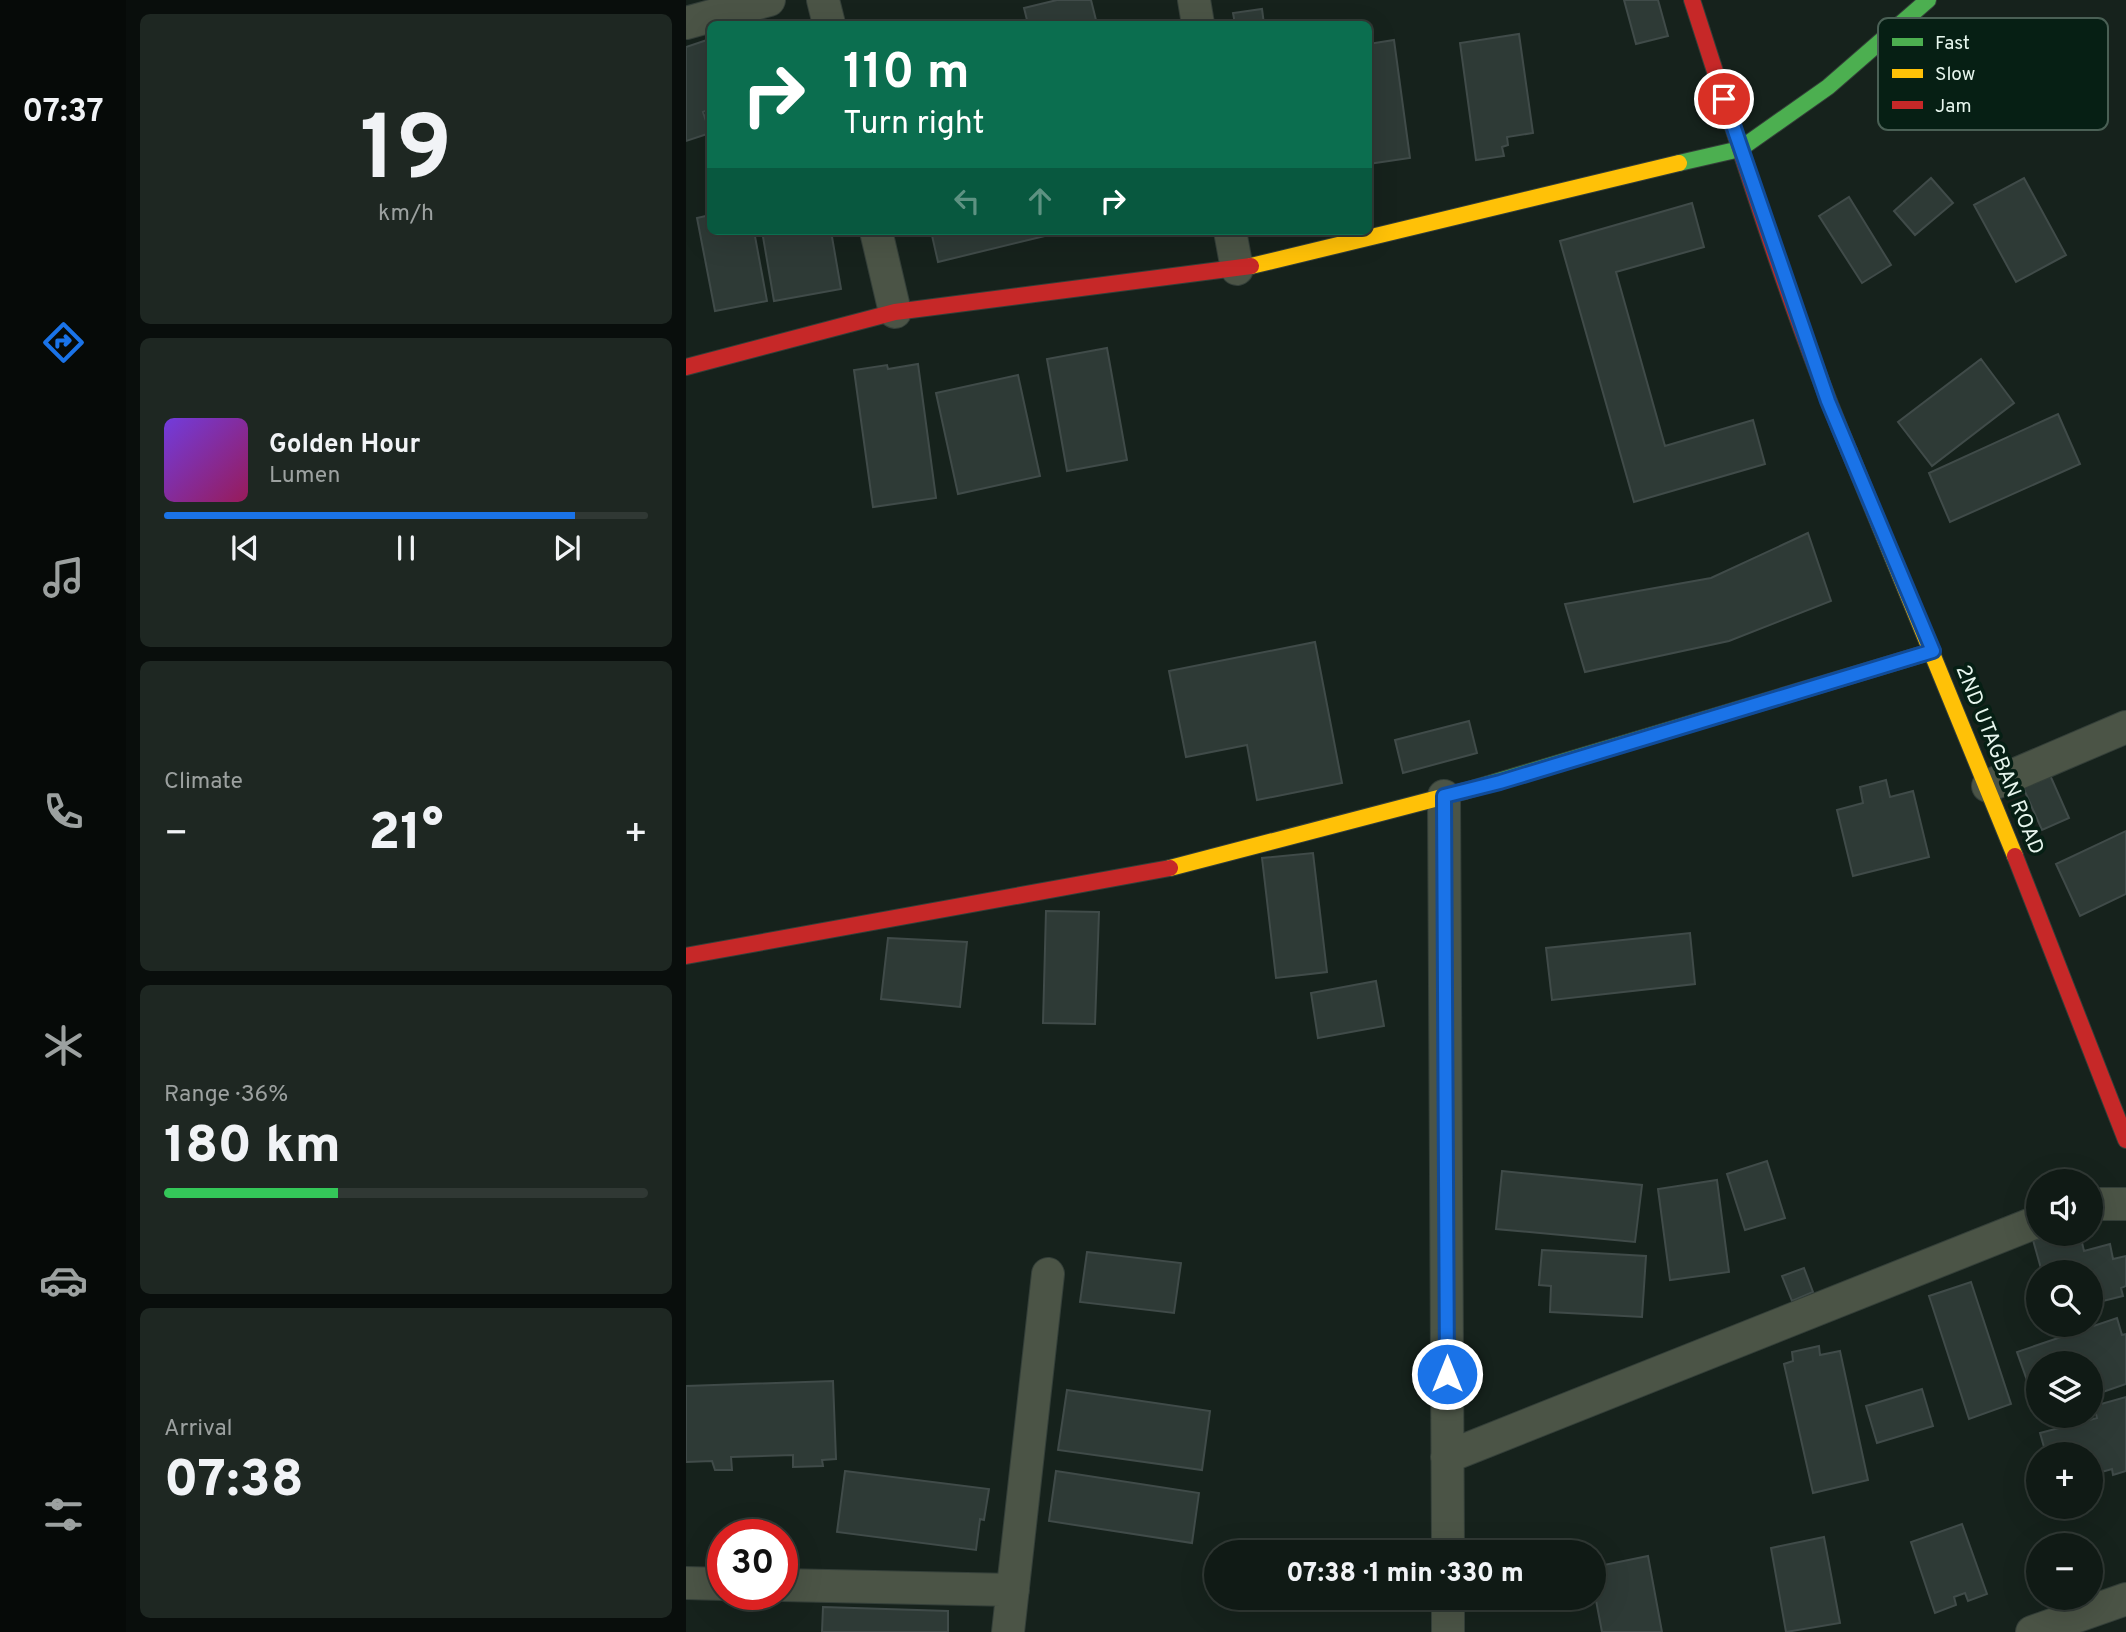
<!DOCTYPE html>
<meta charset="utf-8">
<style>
body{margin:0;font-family:Overpass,sans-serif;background:#1e2722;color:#f1f3f6;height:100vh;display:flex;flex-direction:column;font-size:26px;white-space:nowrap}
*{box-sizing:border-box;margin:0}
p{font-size:23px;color:#9ca1a0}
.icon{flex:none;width:38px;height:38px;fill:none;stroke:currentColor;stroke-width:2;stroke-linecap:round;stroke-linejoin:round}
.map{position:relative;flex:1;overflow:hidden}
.sheet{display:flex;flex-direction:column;gap:14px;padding:14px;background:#090e0c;width:560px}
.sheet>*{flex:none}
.top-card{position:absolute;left:21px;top:21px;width:665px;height:214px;border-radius:10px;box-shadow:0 7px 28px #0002,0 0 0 2px #303834;background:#0b6e4f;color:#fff;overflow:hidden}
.fabs{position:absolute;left:1340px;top:1169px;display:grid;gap:14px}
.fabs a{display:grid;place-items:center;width:77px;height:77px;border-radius:50%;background:#101a15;box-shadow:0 7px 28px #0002,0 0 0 2px #303834;font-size:35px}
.speed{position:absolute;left:21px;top:1519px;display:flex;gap:14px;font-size:35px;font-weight:700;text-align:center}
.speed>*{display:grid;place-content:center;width:91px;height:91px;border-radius:50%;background:#101a15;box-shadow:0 7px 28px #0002,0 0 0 2px #303834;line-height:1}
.speed .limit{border:10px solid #d22;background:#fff;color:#111}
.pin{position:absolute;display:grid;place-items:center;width:60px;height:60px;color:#fff;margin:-30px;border:4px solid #fff;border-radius:50%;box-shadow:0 2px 7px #0007}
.me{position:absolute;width:77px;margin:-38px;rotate:0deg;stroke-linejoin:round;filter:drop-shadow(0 0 5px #0008)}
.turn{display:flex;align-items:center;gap:24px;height:147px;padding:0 21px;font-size:32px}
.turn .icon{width:91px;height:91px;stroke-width:2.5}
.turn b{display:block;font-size:49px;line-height:60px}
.lanes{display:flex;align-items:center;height:66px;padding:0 21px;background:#0003;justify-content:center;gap:35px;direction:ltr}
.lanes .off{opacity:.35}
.big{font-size:52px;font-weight:800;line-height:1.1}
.sheet .card{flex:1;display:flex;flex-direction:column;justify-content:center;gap:10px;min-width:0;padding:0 24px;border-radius:10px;background:#1e2722}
.sheet .dial{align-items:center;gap:0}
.dial b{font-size:91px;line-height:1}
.song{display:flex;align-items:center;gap:21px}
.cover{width:84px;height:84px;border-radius:10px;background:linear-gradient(135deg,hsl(260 70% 55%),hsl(330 70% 35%))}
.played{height:7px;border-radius:4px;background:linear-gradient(90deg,#1a73e8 85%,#303834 85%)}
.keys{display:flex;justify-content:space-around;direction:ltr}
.heat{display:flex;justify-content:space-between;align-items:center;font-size:38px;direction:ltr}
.charge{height:10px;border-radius:5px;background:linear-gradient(90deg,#34c759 36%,#303834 0)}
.trip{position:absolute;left:518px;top:1540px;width:402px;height:70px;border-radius:35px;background:#101a15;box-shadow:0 7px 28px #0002,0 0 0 2px #303834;font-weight:800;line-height:70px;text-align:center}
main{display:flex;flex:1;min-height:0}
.tabs{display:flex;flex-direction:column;width:126px;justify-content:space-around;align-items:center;background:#060a08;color:#9ca1a0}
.tabs .icon{width:49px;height:49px}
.tabs .selected{color:#1a73e8}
.tabs b{font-size:32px;color:#f1f3f6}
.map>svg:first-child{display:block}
.building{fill:#2e3a36;stroke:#404b49;stroke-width:2}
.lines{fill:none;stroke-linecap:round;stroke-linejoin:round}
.street-casing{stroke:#343f39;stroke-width:34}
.fast-casing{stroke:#343f39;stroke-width:18}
.slow-casing{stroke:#343f39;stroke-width:18}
.jam-casing{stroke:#343f39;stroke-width:18}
.street{stroke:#4b5446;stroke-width:32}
.fast{stroke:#4caf50;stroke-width:16}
.slow{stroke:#ffc107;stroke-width:16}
.jam{stroke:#c62828;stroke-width:16}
.route-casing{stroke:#114b97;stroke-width:18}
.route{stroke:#1a73e8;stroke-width:12}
.labels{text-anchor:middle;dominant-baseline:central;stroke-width:7;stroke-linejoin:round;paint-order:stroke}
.street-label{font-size:21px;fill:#e7f6ee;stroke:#061f14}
.key{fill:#061f14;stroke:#4a6055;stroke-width:2}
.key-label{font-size:19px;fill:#e7f6ee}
</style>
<main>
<nav class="tabs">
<b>07:37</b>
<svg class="icon selected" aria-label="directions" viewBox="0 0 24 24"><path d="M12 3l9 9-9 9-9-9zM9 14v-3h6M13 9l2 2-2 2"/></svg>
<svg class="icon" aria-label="music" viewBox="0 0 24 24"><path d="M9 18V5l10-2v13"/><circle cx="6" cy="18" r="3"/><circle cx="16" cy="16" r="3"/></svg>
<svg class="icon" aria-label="phone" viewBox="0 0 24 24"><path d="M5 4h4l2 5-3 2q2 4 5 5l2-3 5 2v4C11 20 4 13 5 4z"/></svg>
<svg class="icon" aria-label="climate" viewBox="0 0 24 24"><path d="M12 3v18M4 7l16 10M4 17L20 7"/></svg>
<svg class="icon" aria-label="car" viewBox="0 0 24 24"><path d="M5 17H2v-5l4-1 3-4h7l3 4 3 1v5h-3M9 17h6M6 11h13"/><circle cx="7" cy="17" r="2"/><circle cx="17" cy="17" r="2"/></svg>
<svg class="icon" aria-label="filters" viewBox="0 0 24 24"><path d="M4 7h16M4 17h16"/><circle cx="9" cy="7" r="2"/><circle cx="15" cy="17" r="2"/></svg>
</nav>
<section class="sheet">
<div class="card dial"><b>19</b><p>km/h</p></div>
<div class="card">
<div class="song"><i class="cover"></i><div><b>Golden Hour</b><p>Lumen</p></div></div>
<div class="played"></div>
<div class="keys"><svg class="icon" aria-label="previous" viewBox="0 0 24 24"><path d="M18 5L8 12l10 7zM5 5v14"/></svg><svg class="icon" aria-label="pause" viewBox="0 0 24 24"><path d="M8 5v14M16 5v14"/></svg><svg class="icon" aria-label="next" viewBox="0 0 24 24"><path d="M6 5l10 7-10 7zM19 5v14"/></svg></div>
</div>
<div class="card"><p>Climate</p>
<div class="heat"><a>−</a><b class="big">21°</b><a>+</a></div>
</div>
<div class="card"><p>Range · 36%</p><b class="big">180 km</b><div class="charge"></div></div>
<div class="card"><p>Arrival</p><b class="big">07:38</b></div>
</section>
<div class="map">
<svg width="1440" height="1632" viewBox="0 0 1440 1632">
<rect width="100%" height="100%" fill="#16221c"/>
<!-- building -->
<path class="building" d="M371,0H405L411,24H342L338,8Z
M938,0H972L982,36L950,44Z
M576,9L578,24H549L547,13Z
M833,34L847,133L821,137L822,145L816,147L818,156L790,160L774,43Z
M24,39V109L17,112L24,133L0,141V47Z
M708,40L724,158L682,164V44Z
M1245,178L1267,203L1229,235L1208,211Z
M1338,178L1380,255L1330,282L1288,205Z
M1163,197L1205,265L1176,283L1133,216Z
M1006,203L1018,247L930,272L979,446L1067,420L1079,464L948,502L874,241Z
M24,215V231H68L81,301L29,311L11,218Z
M76,231H145L155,289L88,301Z
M245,231H362L363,235L252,262Z
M421,348L441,460L381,471L361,359Z
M1295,359L1328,403L1246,466L1212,422Z
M232,364L250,498L187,507L168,370L201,365L202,369Z
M332,375L354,476L272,494L250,393Z
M1372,414L1394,464L1264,522L1243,473Z
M1122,533L1145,601L1043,641L899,672L879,604L1025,578Z
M629,642L656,783L571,800L561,745L500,757L483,671Z
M783,721L791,753L717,773L709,740Z
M1360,766L1383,818L1356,830L1333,778Z
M1200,780L1204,797L1227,791L1243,857L1167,876L1151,810L1177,803L1174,787Z
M1440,831V894L1394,916L1370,864Z
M627,853L641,972L590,978L576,858Z
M360,911L413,912L409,1024L357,1023Z
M1004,933L1009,984L866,1000L860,948Z
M202,938L281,942L274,1007L195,999Z
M690,981L698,1026L632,1038L625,993Z
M1081,1161L1099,1218L1059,1230L1041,1174Z
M816,1171L956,1185L949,1242L810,1229Z
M1031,1180L1043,1272L984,1280L972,1189Z
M1370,1234H1394L1398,1251L1424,1244L1427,1259L1440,1256V1286L1435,1288L1437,1296L1405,1304V1272H1356L1347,1240Z
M856,1250L960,1256L956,1317L864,1312L865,1286L853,1285Z
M401,1252L495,1263L488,1313L394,1302Z
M1118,1268L1127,1292L1106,1301L1096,1276Z
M1285,1282L1325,1404L1283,1419L1243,1296Z
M1431,1318L1436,1335L1440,1334V1384L1405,1396V1363H1353V1414L1331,1352Z
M1133,1346L1134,1355L1154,1351L1182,1480L1127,1493L1098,1364L1107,1361L1106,1352Z
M147,1381L150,1459L136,1460L137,1466L107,1467V1455L45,1457L46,1470H29L26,1461L0,1462V1386Z
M1236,1389L1247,1426L1191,1443L1180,1406Z
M381,1390L524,1411L516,1470L372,1450Z
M1440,1397V1471L1427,1475L1426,1469L1405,1475V1454H1360L1354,1433L1411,1418L1408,1406Z
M159,1471L303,1489L298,1520L294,1519L290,1550L151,1532Z
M370,1471L513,1493L506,1543L363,1521Z
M1276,1524L1301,1594L1282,1601L1279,1593L1268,1597L1270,1605L1249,1613L1225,1542Z
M1138,1537L1154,1623L1100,1632L1085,1548Z
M962,1556L976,1632H916L908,1590V1567Z
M137,1607L262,1611V1632H136Z"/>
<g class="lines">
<defs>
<path id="street" d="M137,0L143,24
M508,0L512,24
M0,23L83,0
M190,231L209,312
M544,231L551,269
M1302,786L1440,727
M758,796L762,1552
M1405,1204H1440
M761,1457L1353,1221
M0,1583L37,1584
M96,1585L327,1590
M762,1598V1632
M322,1632L362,1274
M1346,1632L1440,1599"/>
<path id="fast" d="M993,163L1054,149L1142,87L1242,0
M779,791L1247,651"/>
<path id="slow" d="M565,266L993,163
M1163,451L1329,856
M484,868L779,791"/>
<path id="jam" d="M1006,0C1055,151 1102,305 1163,451
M0,367L209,312L565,266
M1329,856L1440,1140
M0,956L484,868"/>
</defs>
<!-- street casing -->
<use href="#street" class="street-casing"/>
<!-- fast casing -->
<use href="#fast" class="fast-casing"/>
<!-- slow casing -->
<use href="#slow" class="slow-casing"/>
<!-- jam casing -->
<use href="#jam" class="jam-casing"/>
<!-- street -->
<use href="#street" class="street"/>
<!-- fast -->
<use href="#fast" class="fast"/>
<!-- slow -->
<use href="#slow" class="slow"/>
<!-- jam -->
<use href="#jam" class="jam"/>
</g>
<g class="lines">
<defs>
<path id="route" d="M761,1374L758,796L814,782L1247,651L1142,401L1038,99"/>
</defs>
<!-- route casing -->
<use href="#route" class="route-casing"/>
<!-- route -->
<use href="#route" class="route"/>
</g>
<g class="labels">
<!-- street labels -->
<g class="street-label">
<text transform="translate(1313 760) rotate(68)">2ND UTAGBAN ROAD</text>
</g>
</g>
<!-- legend -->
<rect x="1192" y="18" width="230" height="112" rx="10" class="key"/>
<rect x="1206" y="38" width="31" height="8" fill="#4caf50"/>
<rect x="1206" y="69" width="31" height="9" fill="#ffc107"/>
<rect x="1206" y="101" width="31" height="8" fill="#c62828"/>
<g class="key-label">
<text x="1249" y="49">Fast</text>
<text x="1249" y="80">Slow</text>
<text x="1249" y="112">Jam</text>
</g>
</svg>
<div class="fabs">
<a><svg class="icon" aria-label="sound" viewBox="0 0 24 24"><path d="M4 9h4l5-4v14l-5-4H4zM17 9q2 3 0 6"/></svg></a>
<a><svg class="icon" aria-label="search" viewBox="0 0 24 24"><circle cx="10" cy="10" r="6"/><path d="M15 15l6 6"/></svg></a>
<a><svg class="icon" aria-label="layers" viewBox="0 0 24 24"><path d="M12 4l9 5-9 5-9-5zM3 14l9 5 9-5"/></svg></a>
<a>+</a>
<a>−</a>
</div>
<div class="speed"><div class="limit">30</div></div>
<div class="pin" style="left:1038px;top:99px;background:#d93025"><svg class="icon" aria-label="arrive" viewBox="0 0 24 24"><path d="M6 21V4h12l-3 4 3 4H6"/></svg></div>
<svg class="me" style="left:761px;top:1374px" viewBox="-20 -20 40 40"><circle r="17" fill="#1a73e8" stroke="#fff" stroke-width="3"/><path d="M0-11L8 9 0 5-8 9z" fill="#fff"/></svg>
<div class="trip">07:38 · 1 min · 330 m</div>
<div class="top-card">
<div class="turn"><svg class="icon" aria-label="right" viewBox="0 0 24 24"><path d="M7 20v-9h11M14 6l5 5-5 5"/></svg><div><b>110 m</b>Turn right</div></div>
<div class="lanes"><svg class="icon off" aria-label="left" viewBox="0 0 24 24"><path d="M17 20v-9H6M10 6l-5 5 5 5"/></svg><svg class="icon off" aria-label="ahead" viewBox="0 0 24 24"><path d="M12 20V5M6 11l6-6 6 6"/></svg><svg class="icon" aria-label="right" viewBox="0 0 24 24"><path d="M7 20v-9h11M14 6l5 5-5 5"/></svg></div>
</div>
</div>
</main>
